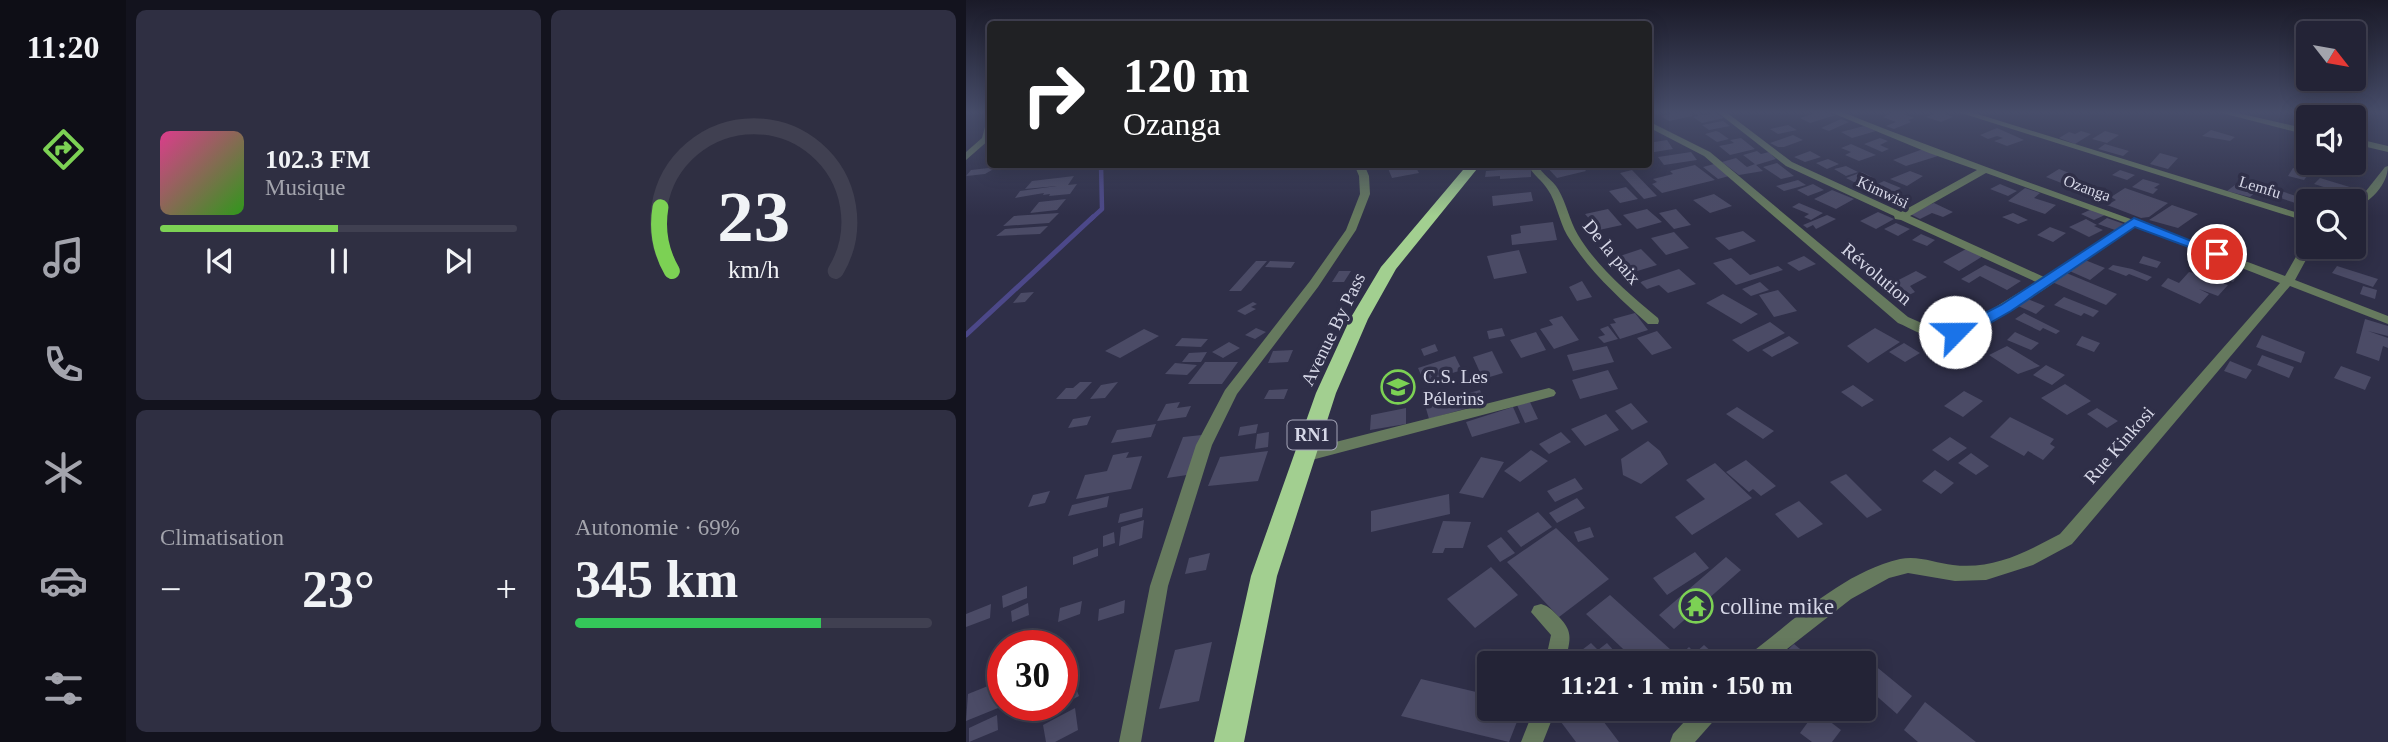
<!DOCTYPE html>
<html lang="fr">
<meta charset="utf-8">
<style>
body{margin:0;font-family:Georgia,serif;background:#2f2f42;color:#f1f3f6;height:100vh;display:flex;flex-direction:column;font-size:26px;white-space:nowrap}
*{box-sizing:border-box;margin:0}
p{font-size:23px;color:#a3a4ad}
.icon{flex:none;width:38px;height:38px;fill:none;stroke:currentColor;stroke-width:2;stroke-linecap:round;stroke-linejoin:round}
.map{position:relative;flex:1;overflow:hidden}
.sheet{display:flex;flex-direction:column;gap:10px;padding:10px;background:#13131e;width:840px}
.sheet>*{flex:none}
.hud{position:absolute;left:21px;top:21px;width:665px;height:147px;border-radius:7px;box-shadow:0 4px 18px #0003,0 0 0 2px #404051;background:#202124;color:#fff;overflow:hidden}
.needle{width:46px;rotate:121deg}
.fabs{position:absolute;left:1330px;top:21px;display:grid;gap:14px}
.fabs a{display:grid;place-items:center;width:70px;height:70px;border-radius:7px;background:#232336;box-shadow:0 4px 18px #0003,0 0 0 2px #404051;font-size:35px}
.speed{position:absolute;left:21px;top:630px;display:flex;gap:14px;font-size:35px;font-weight:700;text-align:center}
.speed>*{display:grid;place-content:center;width:91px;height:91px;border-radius:50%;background:#232336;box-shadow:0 4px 18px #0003,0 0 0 2px #404051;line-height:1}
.speed .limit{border:10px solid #d22;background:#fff;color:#111}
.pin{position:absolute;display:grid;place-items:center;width:60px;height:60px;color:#fff;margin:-30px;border:4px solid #fff;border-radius:50%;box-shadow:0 2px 7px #0007}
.me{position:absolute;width:77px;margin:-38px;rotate:67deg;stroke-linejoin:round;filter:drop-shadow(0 0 5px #0008)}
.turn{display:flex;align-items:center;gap:24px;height:147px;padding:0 21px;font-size:32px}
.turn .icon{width:91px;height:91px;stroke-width:2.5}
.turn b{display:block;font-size:49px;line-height:60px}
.big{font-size:52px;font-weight:800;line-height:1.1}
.sheet .card{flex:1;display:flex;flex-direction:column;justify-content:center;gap:10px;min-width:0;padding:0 24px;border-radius:10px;background:#2f2f42}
.sheet .dial{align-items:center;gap:0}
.dial svg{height:182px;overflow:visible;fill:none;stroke:#404051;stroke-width:7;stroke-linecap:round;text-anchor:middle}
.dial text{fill:#f1f3f6;stroke:none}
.song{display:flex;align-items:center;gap:21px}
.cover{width:84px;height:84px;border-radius:10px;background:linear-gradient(135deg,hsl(330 70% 55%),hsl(110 70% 35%))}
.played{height:7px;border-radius:4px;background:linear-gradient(90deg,#7cd154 50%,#404051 50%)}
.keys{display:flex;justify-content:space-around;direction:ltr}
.heat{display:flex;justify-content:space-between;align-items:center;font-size:38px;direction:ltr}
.charge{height:10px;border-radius:5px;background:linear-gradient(90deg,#34c759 69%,#404051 0)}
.sheet .tiles{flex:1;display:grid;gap:10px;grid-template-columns:repeat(2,1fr)}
.trip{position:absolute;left:511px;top:651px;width:399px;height:70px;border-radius:7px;background:#232336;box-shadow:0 4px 18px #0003,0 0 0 2px #404051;font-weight:800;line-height:70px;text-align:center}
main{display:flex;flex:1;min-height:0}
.tab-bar{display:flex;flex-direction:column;width:126px;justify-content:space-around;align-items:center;background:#0e0e16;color:#a3a4ad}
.tab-bar .icon{width:49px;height:49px}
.tab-bar .current{color:#7cd154}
.tab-bar b{font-size:32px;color:#f1f3f6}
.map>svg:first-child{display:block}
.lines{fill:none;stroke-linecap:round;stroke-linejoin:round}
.stream-far1{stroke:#4c4889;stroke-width:4.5}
.stream{stroke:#4c4889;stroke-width:5}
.building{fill:#4b4b66}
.minor{fill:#667a5e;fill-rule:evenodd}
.trunk{fill:#a2cf90;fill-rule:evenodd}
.route{fill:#1a73e8;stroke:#114b97;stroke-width:2}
.labels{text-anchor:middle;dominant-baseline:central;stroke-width:7;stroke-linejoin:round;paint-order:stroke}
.far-street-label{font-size:16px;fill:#d6d7e7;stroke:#2f2f48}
.shield{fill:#2f2f48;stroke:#a4a5b7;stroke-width:2}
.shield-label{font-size:18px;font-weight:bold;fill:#d6d7e7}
.street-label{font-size:19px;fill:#d6d7e7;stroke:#2f2f48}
.poi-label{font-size:19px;fill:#d6d7e7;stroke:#2f2f48;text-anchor:start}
.near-poi-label{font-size:23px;fill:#d6d7e7;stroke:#2f2f48;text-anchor:start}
</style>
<main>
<nav class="tab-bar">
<b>11:20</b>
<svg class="icon current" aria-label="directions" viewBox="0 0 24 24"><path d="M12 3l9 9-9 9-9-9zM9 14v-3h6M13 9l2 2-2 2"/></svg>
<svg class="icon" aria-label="music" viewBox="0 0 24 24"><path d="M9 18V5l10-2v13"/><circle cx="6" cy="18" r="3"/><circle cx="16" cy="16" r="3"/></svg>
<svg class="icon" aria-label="phone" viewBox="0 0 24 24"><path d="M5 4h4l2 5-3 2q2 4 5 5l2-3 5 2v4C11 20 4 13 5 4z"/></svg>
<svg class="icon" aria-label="climate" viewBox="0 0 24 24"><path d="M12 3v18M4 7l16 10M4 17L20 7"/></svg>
<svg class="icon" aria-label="car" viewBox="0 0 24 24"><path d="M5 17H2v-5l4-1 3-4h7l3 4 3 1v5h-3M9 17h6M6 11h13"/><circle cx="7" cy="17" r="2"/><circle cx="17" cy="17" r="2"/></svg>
<svg class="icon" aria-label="filters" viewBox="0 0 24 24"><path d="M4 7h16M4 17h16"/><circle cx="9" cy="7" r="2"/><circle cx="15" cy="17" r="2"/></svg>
</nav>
<section class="sheet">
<div class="tiles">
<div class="card">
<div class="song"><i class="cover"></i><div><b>102.3 FM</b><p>Musique</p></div></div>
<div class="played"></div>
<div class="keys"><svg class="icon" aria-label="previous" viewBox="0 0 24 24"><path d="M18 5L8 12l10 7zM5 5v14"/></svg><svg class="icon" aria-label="pause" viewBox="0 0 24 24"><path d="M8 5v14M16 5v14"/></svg><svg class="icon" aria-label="next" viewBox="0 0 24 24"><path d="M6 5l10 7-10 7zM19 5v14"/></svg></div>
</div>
<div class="card dial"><svg viewBox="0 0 100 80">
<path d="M14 69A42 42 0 1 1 86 69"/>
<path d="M14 69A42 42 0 0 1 9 41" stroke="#7cd154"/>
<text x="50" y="56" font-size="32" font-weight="700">23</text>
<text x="50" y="72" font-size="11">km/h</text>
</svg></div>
<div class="card"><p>Climatisation</p>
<div class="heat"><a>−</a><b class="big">23°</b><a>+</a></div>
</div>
<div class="card"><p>Autonomie · 69%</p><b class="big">345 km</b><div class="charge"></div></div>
</div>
</section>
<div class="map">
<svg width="1422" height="742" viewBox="0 0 1422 742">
<rect width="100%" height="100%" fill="#2f2f48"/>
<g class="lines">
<!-- stream-far1 -->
<path class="stream-far1" d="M125,219L136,209L135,164"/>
<!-- stream -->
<path class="stream" d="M0,335L127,217"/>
</g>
<!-- building -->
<path class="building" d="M712,112H721L727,116L703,121L695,116Z
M728,112L737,115L750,113L758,118L736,123L727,117L733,116Z
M852,112L870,115L844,123L834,118Z
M929,112H933L948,118L942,120L945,122L928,129L920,126L930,122L917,117Z
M972,112H973L987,117L975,122L960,117Z
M875,119L883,122L863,131L855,128Z
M757,121L764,126L743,130L736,125Z
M822,125L831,130L812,134L804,129Z
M898,126L910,131L886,138L875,132Z
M1031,128L1058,140L1041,146L1028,141L1037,138L1031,136L1022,139L1014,135Z
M1245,130L1269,137L1264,141L1236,136Z
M750,131L753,132L763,139L751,142L739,134Z
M1115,131L1125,134L1109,144L1093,138L1103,132L1109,134Z
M1139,131L1153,135L1141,143L1126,139Z
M827,135L837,140L818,147H812L804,143Z
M775,138L789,149L764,155L753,146L768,143L764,140Z
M914,138L922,141L914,145L923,149L916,152L898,144Z
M701,140L707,149L682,153V143Z
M885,144L910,155L893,161L879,155L885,152L875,148Z
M1139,144L1163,151L1157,156L1132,149Z
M957,149L972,156L940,166L927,160Z
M791,151L795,154L803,152L810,159L790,165L777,155Z
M844,151L855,157L839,162L828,157Z
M725,152L731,160L698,165L692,157Z
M1194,153L1212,158L1202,169L1184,164Z
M770,158L781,167L789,164L797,171L773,175L756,162Z
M862,159L873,164L861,169L850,163Z
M811,163L828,176L815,179L797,167Z
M431,164H448L453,173L426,178L421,166Z
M614,164L620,171L591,178L579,165Z
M748,164L763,176L752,179L737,167Z
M729,165L749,180L696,193L686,184L691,182L687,179L707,174L704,171Z
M880,166L892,172L880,176L868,169Z
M31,167L19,174L0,176L5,170Z
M565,168V177L534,179V176L519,177L520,171Z
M1327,168L1344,172L1338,180L1322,176Z
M1093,169L1111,176L1098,184L1080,177Z
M666,170L691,196L678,199L654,173Z
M1154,170L1169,175L1161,180L1146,175Z
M944,171L957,176L941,186L924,179Z
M896,172L906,177L890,183L880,178Z
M108,176L102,185L111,184L104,194L83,196L84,194L77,195L78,193L49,198L54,191L91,186L59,189L66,181Z
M1354,178L1387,188L1381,194L1348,184Z
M1177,179L1194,184L1188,188L1192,189L1187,194L1166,187Z
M832,180L840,185L818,191L810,186Z
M918,181L935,188L922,195L905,187Z
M1273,182L1293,189L1284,197L1261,191Z
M847,184L858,190L842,196L831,190Z
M1034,184L1051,191L1042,196L1024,189Z
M660,187L672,199L654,203L643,191Z
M1059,188L1074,193L1068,198L1090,205L1079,214L1042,201Z
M1159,188L1202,203L1183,217L1175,218L1141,205L1150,200L1145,197Z
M866,190L888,199L870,209L848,199Z
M1315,191L1342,200V207L1308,196Z
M565,192L567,201L527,206L526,196Z
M748,194L766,206L744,213L727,200Z
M100,199L91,210L64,213L73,202Z
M833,203L857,213L845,220L838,217L843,214L826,207Z
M968,203L987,212L977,217L966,213L954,219L942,213Z
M1206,205L1232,214L1212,228L1183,220Z
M642,209L656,225L633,230L619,214Z
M681,209L696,222L671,229L657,215Z
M710,209L725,225L708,229L693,213Z
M1126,209L1139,215L1128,220L1115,214Z
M912,212L928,219L910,229L894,221Z
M93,213L83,223L37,226L48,216Z
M1047,213L1062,220L1052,224L1036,217Z
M861,215L870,219L850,229L847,225L841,228L837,225Z
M1141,218L1158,224L1149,230L1132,224Z
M1120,219L1131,225L1128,226L1137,230L1123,237L1103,227Z
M587,222L591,240L546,245L545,235L555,233L554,226Z
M930,223L944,229L932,236L918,229Z
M82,226L74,234L30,236L39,229Z
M1084,227L1100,233L1087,242L1071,235Z
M777,231L790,241L763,250L749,238Z
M708,232L723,248L700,255L685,238Z
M955,234L969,240L961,246L946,240Z
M675,249L691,265L655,276L642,260Z
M1000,249L1017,256L993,271L977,262Z
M553,250L561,273L528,279L521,256Z
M838,256L850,264L833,271L821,263Z
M1177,256L1195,262L1191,268L1173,263Z
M765,258L784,275L812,266L817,270L770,285L747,263Z
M1114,258L1139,268L1124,280L1099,269Z
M1229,260L1273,275L1267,282L1223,266Z
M290,261H301L275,291H263Z
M304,261L329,262L325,268L299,267Z
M1019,265L1055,281L1041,290L1014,276L1003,283L995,279Z
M1147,265L1166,269L1186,277L1181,281L1163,274L1160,276L1142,269Z
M1371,266L1412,279L1407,287L1366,273Z
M713,269L730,284L702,293L693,285L681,289L674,282Z
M373,271H385L378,282H366Z
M950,271L961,277L944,286L949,292L935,299L917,288Z
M1098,272L1151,294L1140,305L1086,282Z
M1223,272L1234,274L1262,285L1252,296L1233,289L1243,294L1234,304L1195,286L1202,278L1213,283Z
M616,281L626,297L611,301L603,287Z
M794,282L803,290L785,296L776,289Z
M1397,286L1411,290L1409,299L1394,294Z
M812,290L831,311L808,317L793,295Z
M68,292L59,302L47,303L55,293Z
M757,294L792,314L775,324L740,303Z
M1098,297L1133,311L1127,317L1118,313L1115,316L1088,305Z
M1059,298L1079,306L1070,314L1050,305Z
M287,302L291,304L285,307L290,309L279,315L271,311Z
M669,313L682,330L654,339L644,324L650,323L647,319Z
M1058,313L1094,331L1090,334L1077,328L1074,331L1049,319Z
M596,316L613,340L588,349L574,329L587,325L583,320Z
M1399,319L1422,326V336L1402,331L1422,338V348L1417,346L1413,361L1390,353Z
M804,322L819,333L782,352L766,340Z
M642,326L652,339L638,343L632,337L639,335L634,329Z
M290,328L300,332L289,339L279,335Z
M536,328L539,336L523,339L521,331Z
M909,328L934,342L902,363L881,346Z
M178,329L193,336L154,358L139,351Z
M691,331L706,348L686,355L671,338Z
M570,332L580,350L555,358L544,340Z
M1049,332L1073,343L1065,350L1041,340Z
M1296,335L1339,352L1335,363L1290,347Z
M823,336L833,343L806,357L796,350Z
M1116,336L1134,343L1128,352L1110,345Z
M216,338L242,339L235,347L209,346Z
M263,342L274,348L257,358L246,352Z
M938,343L954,353L939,362L923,352Z
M469,344L472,351L458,356L455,349Z
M641,346L648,362L607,371L601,355Z
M1041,346L1074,366L1052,374L1023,355Z
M327,350L322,362L302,363L307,351Z
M526,351L537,373L517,379L507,357Z
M241,352L235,362H216L223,353Z
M1296,355L1328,367L1323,378L1291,365Z
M489,356L496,370L458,382L452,368Z
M1264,361L1286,370L1280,379L1258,371Z
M239,362H272L256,384H222Z
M209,363L231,365L221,375L199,374Z
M1080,365L1099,375L1086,385L1067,375Z
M1375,366L1405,377L1399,390L1368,378Z
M642,370L652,389L614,399L606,380Z
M114,382H126L110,399H90L100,388H107Z
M152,382L139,398L124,399L135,385Z
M1099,384L1125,401L1101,415L1075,398Z
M887,385L908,400L896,407L875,392Z
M322,389L318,399H298L303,390Z
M514,390L519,403L463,419L459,405Z
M998,391L1017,401L997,417L978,406Z
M214,402L211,408L225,406L220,417L191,421L200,404Z
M564,402L572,419L559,423L551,405Z
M665,403L682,422L666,430L649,411Z
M547,407L554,423L506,437L500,422Z
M771,407L808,431L797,439L760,414Z
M440,408V424L404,430L405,415Z
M1131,408L1152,421L1141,428L1121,414Z
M640,414L653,430L619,446L605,429Z
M125,416L121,425L102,428L107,419Z
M1044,417L1088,439L1084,444L1089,447L1077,460L1062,451L1058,456L1024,437Z
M190,424L185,437L145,443L151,430Z
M292,424L290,433L272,436L274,427Z
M303,432L302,447L289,449L291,434Z
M595,432L605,442L583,454L573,444Z
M236,435L221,475L201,478L217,437Z
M984,437L1001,448L982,461L966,450Z
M682,441L694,451L702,464L675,484L657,475L655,459Z
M565,450L582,461L554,482L538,471Z
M302,451L292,481L242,486L254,457Z
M163,452L160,458L176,456L165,489L110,499L119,475L141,471L147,455Z
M1005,453L1023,466L1010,475L992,463Z
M515,457L538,462L517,498L493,493Z
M780,460L810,486L795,496L787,489L783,492L760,472Z
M749,463L786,498L726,535L709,517L739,499L720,480Z
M969,470L988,483L975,494L956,481Z
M880,474L916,510L901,518L864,482Z
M609,478L617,489L589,502L581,491Z
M84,491L79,503L62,507L67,495Z
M483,494L484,514L405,532V511Z
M143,496L141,507L102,516L106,505Z
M611,498L619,508L591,523L583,513Z
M833,501L857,524L832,538L809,514Z
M177,508L176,517L152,523L154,514Z
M572,512L586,527L555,547L541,531Z
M178,520L176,538L153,546L155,527Z
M477,521L505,522L497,548H479L477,553H466Z
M624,527L628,537L612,542L608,532Z
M590,528L643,579L593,617L541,562Z
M148,532L149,543L137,547V536Z
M535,537L549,553L534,562L521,546Z
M132,548V556L107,565V557Z
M729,552L743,568L701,595L687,578Z
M244,553L240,570L219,574L223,558Z
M760,557L775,570L708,629L693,615Z
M525,567L552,595L509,628L481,599Z
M61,586V598L37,608L36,596Z
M644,595L705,650L691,663H672L620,614Z
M159,600L158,613L132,621L133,609Z
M116,601L114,614L92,622L94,608Z
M62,603L63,615L46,622L45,611Z
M25,604L24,618L0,627V614Z
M246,642L233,701L193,709L209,650Z
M625,643L632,650L641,643L659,663H599Z
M828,644L851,663H816L812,659Z
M738,645L758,663H706L723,647L729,653Z
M890,650L946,696L931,714L898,685V663H876Z
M106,678L113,696L96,705V683Z
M455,679L523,695V709H556L543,742L435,716Z
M37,680V706L0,721L2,694Z
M959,702L1010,742H952L938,730Z
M66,705H96L70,720Z
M109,708L112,730L89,742H80L77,725Z
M596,709H628L653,742H610L589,714Z
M705,709H735L720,724Z
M850,711L875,730L866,742H846L834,733Z
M31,715L32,730L3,742V728Z"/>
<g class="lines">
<!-- minor -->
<path class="minor" d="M751,112H760L826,162L935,212L1011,170L963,153L864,112H876C1022,170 1172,220 1319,276L1336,246L1342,243V247H1347L1329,280L1422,316V324L1324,286L1106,544L1067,565L1020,580L989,581L942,573L923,578L885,599L803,663H778L781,656C828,621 875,573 934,559C952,555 970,563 987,565C1027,570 1060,552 1094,534L1314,283L1169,226C1129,253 1016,341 973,339C960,338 944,328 932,323L738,156L682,127V121L744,152L942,317L974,331L980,330L1005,322L1070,282L935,220L929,219L928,216L820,166ZM1020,173L1160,223L1078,277L944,216Z
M992,112H1005L1342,216V222Z
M1252,112H1267L1342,129V135Z
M1391,112H1399L1391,124L1388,125L1387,117Z
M21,119H24V139L0,160V152L16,138Z
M1388,138L1422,146V152L1388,144Z
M388,164H398L403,176L404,194L390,230L352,287L271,394L246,445L202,586L175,742H153L184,586L230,445L259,390L344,281L380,230L394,194L393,176Z
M561,164H571C576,175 587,180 592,189C601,204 603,220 612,235C632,268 662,293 692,318L693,321L692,324H682C652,297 622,270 601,235C593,221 590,201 582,190C576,180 567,175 561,164Z
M1422,166C1422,184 1404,203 1388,208L1387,201L1396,196L1419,167Z
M583,388L588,390L590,393L588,396L338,462L332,460L330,456L332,452L338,450Z
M575,604C583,606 587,611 593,617C609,633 603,642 599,663H579L585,635L565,612L568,606Z
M568,709H590L577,742H555Z
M730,709H755L752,716L729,742H704L707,734Z"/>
<!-- trunk -->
<path class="trunk" d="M502,164H515L430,269L402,319L370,393L311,576L278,742H248L285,576L350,393L384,319L415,267Z"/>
</g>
<!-- sky -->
<linearGradient id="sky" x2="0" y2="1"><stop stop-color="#1a1a28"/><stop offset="0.52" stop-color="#474d6a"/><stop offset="1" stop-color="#474d6a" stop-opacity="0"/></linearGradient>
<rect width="1422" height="216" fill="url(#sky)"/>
<!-- route -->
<path class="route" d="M1168,218L1258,254L1256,256H1247L1169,227L1045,311L1015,328L989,337L982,332L1035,305Z"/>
<!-- icons -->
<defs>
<symbol id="school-ring" viewBox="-11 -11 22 22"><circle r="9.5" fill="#2f2f48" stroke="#7cd154" stroke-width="1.5"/><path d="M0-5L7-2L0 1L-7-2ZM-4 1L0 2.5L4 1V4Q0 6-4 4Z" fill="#7cd154"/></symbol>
<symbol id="temple-ring" viewBox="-11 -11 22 22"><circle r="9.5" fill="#2f2f48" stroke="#7cd154" stroke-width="1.5"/><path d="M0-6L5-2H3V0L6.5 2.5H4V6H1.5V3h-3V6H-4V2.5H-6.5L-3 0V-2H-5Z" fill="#7cd154"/></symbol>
</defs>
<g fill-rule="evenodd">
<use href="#school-ring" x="413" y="368" width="38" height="38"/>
<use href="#temple-ring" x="711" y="587" width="38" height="38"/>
</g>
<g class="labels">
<!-- far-street labels -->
<g class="far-street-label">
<text transform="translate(1294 187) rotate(17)">Lemfu</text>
<text transform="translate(1121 188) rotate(20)">Ozanga</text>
<text transform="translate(917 192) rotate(25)">Kimwisi</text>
</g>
<!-- shield labels -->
<rect class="shield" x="321.5" y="420.5" width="49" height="29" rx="5"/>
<g class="shield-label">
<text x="346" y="435">RN1</text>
</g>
<!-- street labels -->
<g class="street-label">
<text transform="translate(646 252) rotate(50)">De la paix</text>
<text transform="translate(911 274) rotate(40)">Révolution</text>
<text transform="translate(367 329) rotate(-64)">Avenue By Pass</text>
<text transform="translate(1153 445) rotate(-49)">Rue Kinkosi</text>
</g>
<!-- poi labels -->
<g class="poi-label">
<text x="457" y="376">C.S. Les<tspan x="457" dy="22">Pélerins</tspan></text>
</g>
<!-- near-poi labels -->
<g class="near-poi-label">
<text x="754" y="606">colline mike</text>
</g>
</g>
</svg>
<div class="fabs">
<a><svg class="needle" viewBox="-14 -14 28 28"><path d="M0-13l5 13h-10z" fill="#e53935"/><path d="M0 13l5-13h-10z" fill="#a3a4ad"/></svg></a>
<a><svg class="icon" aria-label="sound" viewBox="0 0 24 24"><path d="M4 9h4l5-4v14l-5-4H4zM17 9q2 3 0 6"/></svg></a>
<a><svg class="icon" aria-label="search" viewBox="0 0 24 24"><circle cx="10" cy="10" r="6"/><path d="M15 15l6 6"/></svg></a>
</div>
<div class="speed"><div class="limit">30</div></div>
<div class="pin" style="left:1251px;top:254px;background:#d93025"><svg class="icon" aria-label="arrive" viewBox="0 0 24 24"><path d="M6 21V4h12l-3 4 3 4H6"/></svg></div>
<svg class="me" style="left:989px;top:332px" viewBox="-20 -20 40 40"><circle r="19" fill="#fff"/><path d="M0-13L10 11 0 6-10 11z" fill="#1a73e8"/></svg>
<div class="trip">11:21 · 1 min · 150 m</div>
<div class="hud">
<div class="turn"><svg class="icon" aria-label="right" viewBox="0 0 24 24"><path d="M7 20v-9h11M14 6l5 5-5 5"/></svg><div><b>120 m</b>Ozanga</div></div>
</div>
</div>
</main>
